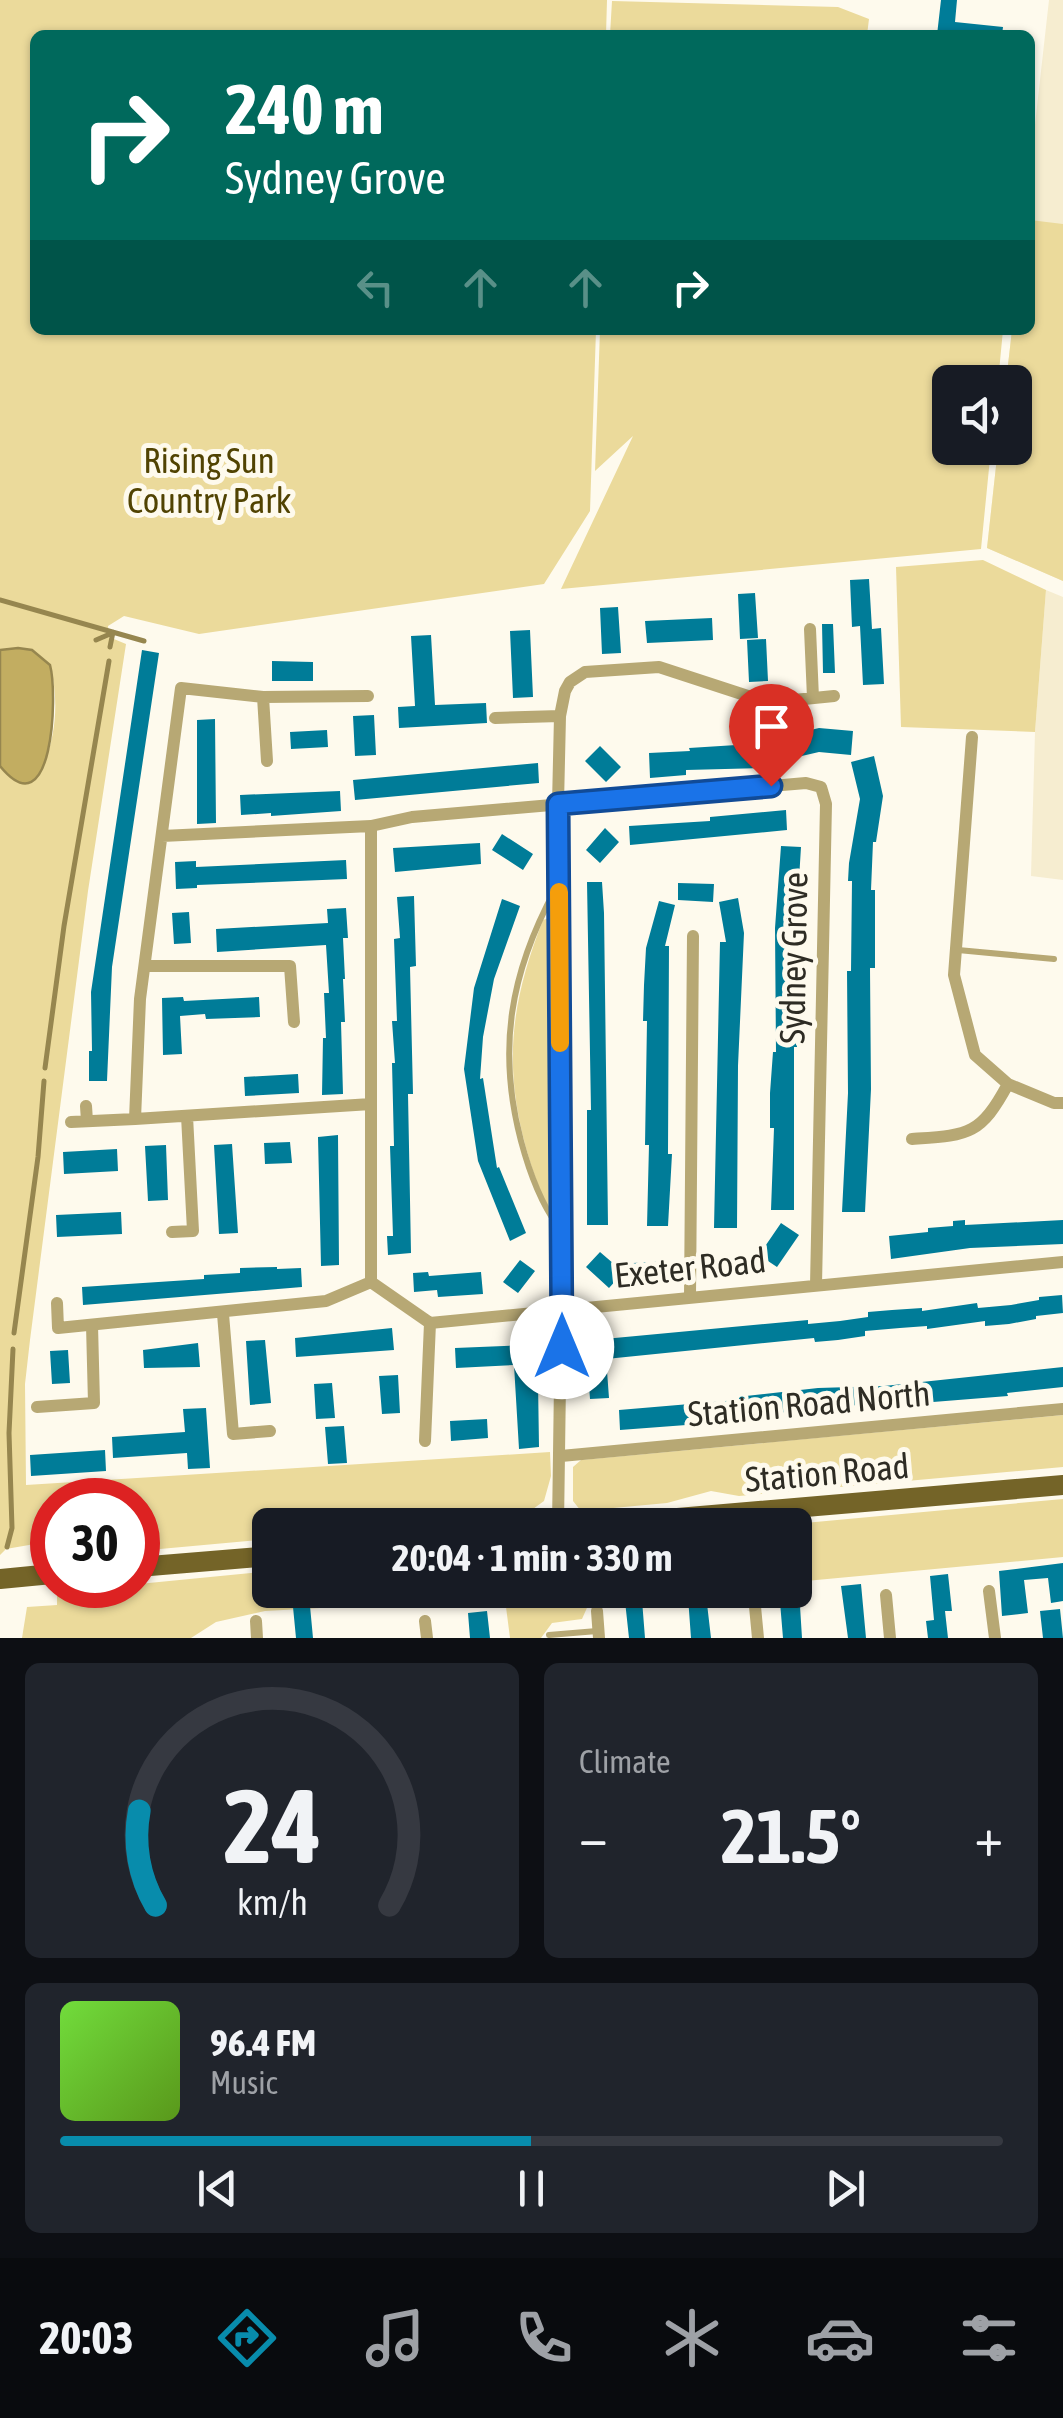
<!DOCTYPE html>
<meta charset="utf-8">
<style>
body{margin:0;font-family:"Asap Condensed",sans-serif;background:#20242c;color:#f1f3f6;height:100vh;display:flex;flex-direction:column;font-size:38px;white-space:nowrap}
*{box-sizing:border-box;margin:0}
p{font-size:32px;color:#9ea1a6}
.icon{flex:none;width:55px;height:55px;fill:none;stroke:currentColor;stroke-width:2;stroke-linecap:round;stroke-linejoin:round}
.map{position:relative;height:1638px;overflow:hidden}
.details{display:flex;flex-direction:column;gap:25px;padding:25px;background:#0d0f14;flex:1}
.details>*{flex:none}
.banner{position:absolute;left:30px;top:30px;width:1005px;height:305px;border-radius:15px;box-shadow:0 2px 8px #0004;background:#00695c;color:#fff;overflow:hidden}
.controls{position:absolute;left:932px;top:365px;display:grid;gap:20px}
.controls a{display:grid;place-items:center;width:100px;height:100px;border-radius:15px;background:#171b24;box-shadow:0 2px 8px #0004;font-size:50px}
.speed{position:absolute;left:30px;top:1478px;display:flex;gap:20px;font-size:50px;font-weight:700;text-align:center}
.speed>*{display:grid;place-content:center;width:130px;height:130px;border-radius:50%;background:#171b24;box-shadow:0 2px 8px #0004;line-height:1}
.speed .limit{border:15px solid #d22;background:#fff;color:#111}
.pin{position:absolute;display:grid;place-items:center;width:85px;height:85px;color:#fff;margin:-102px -42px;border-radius:50% 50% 50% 0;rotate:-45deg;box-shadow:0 0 10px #0007}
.pin .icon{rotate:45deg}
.me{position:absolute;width:110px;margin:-55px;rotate:0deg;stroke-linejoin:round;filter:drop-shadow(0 0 8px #0008)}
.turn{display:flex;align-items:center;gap:35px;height:210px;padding:0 30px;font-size:45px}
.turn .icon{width:130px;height:130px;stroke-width:2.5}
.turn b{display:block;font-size:70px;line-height:85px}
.lanes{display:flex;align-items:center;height:95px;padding:0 30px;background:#0003;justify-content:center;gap:50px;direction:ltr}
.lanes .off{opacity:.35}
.big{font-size:75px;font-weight:700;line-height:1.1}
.details .widget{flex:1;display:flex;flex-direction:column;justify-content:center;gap:15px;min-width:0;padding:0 35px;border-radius:15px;background:#20242c}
.details .dial{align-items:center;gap:0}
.dial svg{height:260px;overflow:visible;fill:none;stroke:#363941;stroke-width:7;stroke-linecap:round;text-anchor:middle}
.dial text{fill:#f1f3f6;stroke:none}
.song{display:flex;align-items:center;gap:30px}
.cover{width:120px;height:120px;border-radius:15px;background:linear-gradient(135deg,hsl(100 70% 55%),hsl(90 70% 35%))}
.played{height:10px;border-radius:5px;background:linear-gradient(90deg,#088cac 50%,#363941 50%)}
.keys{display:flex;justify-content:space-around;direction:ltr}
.heat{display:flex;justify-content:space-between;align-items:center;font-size:55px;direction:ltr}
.details .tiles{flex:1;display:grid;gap:25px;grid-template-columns:1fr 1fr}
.widget:last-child{grid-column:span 2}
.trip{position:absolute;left:252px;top:1508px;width:560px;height:100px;border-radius:15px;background:#171b24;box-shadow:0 2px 8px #0004;font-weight:700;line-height:100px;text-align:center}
.dock{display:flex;height:160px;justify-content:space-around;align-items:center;background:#090b0e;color:#9ea1a6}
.dock .icon{width:70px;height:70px}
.dock .current{color:#088cac}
.dock b{font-size:45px;color:#f1f3f6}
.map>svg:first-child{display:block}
.built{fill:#f6edd0}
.green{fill:#ebda9b}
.water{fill:#c2ad61;stroke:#96864f;stroke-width:2.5}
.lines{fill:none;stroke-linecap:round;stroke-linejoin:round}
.stream{stroke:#96864f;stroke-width:5}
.building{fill:#007c98}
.lane{stroke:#b7a874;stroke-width:6}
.street{stroke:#b7a874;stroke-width:12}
.primary{stroke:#746428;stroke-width:20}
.route-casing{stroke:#114b97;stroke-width:25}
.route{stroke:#1a73e8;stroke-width:18}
.slow{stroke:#f59e0b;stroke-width:18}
.labels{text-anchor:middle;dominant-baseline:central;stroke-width:10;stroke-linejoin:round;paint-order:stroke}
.park-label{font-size:35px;fill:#514302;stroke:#fefaed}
.street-label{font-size:35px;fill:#2e2c24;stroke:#fefaed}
</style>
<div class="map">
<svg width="1063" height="1638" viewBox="0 0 1063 1638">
<rect width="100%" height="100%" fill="#fefaed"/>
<!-- built -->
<path class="built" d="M1049,0H1063V581L987,548L998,448H1015V382H1006L1012,330H1030V169Z
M1046,590L1063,597V880L1031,876L1035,732Z"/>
<!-- green -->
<path class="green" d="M0,0H607L606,35H35V330H596L590,511L544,584L199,634L124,616L108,626L109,637L126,644L88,891L30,1340L25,1384L26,1485L550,1452L551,1476L544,1501L522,1517L431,1525H270V1539L138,1551V1500H52V1541L6,1549L0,1555V766L4,772L37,778C56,744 60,702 50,665L0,650Z
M612,1L838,7L869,19L867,35H610Z
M1030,220L1063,224V581L987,548L998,448H1015V382H1006L1012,330H1030Z
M600,330H1003L998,382H950V448H991L981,549L561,589L633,436L595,471Z
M983,560L1046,590L1035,732L901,727L896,567Z
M549,918L554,923L553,1213C540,1195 532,1169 526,1148C503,1063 511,1002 543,920Z
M1063,1415V1467L739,1496L711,1491L667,1503L581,1511L573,1501V1467L581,1460Z
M1063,1499V1557L795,1582V1525H783Z
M270,1571V1590H706L590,1601L582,1619L552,1623L541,1638H510L506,1607L393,1604L265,1611L216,1622L191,1638H22L27,1607L57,1605V1592Z"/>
<!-- water -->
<path class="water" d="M18,648L32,650L50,665C58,695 53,831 0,766V650Z"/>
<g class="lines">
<!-- stream -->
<path class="stream" d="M0,600L144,641
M96,640L110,634
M110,647L113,632
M45,1068L64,926L109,661
M14,1333L38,1157L44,1081
M7,1547L12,1528L9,1433L13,1349"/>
</g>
<!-- building -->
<path class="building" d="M941,0H957L955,22L1003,27L1002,35H937Z
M869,579L872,629L881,628L884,684L863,685L860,626L852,627L850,580Z
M755,593L758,638L740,639L738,594Z
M618,607L621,653L602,654L600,608Z
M712,618L713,640L647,643L645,621Z
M822,624H833L835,673H823Z
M530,630L533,697L513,698L510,631Z
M431,635L435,705L486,703L487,723L399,728L398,707L415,706L411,636Z
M766,639L768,681L749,682L747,640Z
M142,650L159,653L112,967L107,1081H89V1051H92L91,992Z
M272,661L313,662V681H272Z
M374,715L376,755L355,756L353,716Z
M215,719L216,823L197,824V720Z
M819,728L853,731L851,755L819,752L767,764V768L686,770V775L650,778L649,753L690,751L689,748L770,743L769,740Z
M327,730L328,747L291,749L290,732Z
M600,746L621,767L606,782L585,761Z
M874,756L883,796L876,842H873L871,890H875V968H870L871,1089L865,1212H842L848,1093L847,971H851L852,881H848L849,863L860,799L851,762Z
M538,763L539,783L355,800L353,780Z
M340,791L341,811L271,816V813L241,815L240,795Z
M786,810L787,830L630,845L629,826L710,821V817Z
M605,828L619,842L600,863L586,850Z
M502,834L533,854L523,870L492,850Z
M480,843L481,864L395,872L393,848Z
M781,846L801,847L796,928V969H799L797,1047H794V1210H771L774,1128H770V1093L773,1052H776L775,928Z
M346,860L347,879L197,885V888L176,889L175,862L196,861V867Z
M587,882H602L604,913L608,1225H587V1110H591Z
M678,883L714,884L713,902L678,900Z
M414,896L416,966L410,967L413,1094H408L411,1253L388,1255L387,1236H393L390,1146H394L392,1063H395L392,1021H397L394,939L400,938L397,897Z
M738,898L744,933L738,1066L737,1228H714L720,942H726L719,902Z
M502,899L520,906L494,979L483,1037L480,1079L483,1078L497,1168L499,1167L526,1233L510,1241L478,1161L464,1069L474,988Z
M659,901L675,905L665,946H669L668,1154H672L668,1226H647L649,1145H645L647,1021H643L644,985L646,948Z
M346,908L348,938H343L345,979H343L345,1022H341L343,1094L322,1095L323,1038H326L324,993H329L326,945L217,952L216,929L328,923L327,909Z
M189,912L191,943L174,944L172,913Z
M183,997L184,1001L259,997L260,1017L206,1019L205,1014L180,1016L182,1054L163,1055L162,998Z
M298,1074L299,1093L245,1096L244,1077Z
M338,1135L339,1265L321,1266L318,1137Z
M290,1142L292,1163L265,1164L264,1143Z
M232,1144L238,1233L219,1234L214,1145Z
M166,1145L168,1200L148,1201L145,1146Z
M117,1149L118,1171L64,1174L63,1152Z
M121,1212L122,1234L57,1237L56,1215Z
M965,1220V1225L1063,1220V1244L970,1248L891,1259L889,1236L928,1232V1228L953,1226V1221Z
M781,1223L799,1235L777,1267L759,1255Z
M600,1252L614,1264L671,1261L672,1281L631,1283L630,1265L609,1288L586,1267Z
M743,1255L744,1275L716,1277L715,1257Z
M520,1260L535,1271L518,1293L503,1282Z
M277,1267V1269L301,1268L302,1287L83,1305L82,1287L204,1279V1275L240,1273V1268Z
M428,1272L429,1276L481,1272L483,1294L438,1297L437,1290L414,1292L413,1273Z
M1062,1295L1063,1313L1036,1316V1319L1009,1324L985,1326V1321L927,1329V1326L900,1328L865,1331V1336L838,1340L815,1342L814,1338L606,1359L604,1339L808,1320V1324L840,1321L868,1317V1312L892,1310L922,1308V1311L977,1303L978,1308L1011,1305L1039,1300V1297Z
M392,1328L394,1350L296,1357L295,1338Z
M265,1340L271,1403L250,1405L246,1341Z
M198,1343L200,1367L144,1368L143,1350Z
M526,1345L528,1382L538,1381L539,1447L519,1449L514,1365L456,1368L455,1348Z
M68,1350L70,1383L52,1384L50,1351Z
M1063,1367V1387L1007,1393L1008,1396L858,1408V1405L726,1418V1422L620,1430L619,1410L737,1400V1397L818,1388L884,1386Z
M607,1371L609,1398L590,1399L588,1373Z
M398,1375L400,1413L382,1414L379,1376Z
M332,1383L335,1418L316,1419L314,1384Z
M206,1408L210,1468L188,1469L187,1453L113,1458L112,1437L185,1432L183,1409Z
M487,1419L488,1438L451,1441L450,1421Z
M344,1426L347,1463L328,1464L325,1427Z
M105,1450L106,1471L31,1476L30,1455Z
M1063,1563V1601L1051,1603L1048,1578L1024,1580L1028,1613L1002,1616L999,1571Z
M948,1574L952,1611H945L948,1638H928L926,1621L934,1620L930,1576Z
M861,1584L866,1638H848L841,1586Z
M779,1590H799L802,1638H783Z
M706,1595L711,1638H691L688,1597Z
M642,1600L645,1638H629L625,1601Z
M310,1606L313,1638H296L293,1607Z
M1060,1609L1063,1638H1043L1040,1611Z
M487,1611L490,1638H470L468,1613Z"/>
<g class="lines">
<!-- lane -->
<path class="lane" d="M555,890C510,973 497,1050 521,1141C529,1171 539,1200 557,1225
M958,950L1054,959
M549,1635L597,1631"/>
<!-- street -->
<path class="street" d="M810,629L813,698
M368,696L263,697L181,688L140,999L135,1119L371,1104
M263,697L267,761
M495,718L560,716
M972,737L954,975L975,1055L1008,1084L1054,1103H1063
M371,826V1282L430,1323L1063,1262
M162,836L371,826L412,817L806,783L821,787L826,804L816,1285
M145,966H290L294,1022
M86,1106L87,1121
M71,1122L135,1119
M912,1139C968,1135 980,1136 1008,1084
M172,1232L193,1231L187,1116
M690,1297L693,936
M57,1303L58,1328L326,1301L371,1282
M223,1314L233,1434L270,1431
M37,1407L94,1403L92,1325
M425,1441L430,1323
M561,1456L1063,1409
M558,1525L561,1311L558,804L560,716L565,691L570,682L585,672L659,667L757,699L784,701L834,696
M989,1591L995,1638
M886,1595L890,1638
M754,1596L758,1638
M597,1611L599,1638
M256,1621L257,1638
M425,1621L427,1638"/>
<!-- primary -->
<path class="primary" d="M596,1525L1063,1485
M138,1567L270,1556
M0,1579L52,1574"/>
</g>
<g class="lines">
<defs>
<path id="route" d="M562,1347L558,804L771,786"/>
</defs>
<!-- route casing -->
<use href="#route" class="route-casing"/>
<!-- route -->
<use href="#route" class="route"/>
<!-- slow -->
<path class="slow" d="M559,892L560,1043"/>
</g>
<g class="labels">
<!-- park labels -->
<g class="park-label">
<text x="209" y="460">Rising Sun<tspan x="209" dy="40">Country Park</tspan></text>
</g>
<!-- street labels -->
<g class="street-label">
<text transform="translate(793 958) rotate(-89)">Sydney Grove</text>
<text transform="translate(690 1267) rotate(-6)">Exeter Road</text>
<text transform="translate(809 1403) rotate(-5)">Station Road North</text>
<text transform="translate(827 1472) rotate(-5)">Station Road</text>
</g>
</g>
</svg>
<div class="controls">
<a><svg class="icon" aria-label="sound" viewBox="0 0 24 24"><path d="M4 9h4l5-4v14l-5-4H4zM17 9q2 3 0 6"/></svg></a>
</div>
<div class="speed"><div class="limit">30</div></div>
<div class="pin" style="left:771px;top:786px;background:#d93025"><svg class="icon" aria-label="arrive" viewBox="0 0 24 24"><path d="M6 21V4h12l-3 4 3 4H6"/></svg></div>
<svg class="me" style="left:562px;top:1347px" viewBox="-20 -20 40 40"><circle r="19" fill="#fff"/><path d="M0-13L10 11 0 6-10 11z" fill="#1a73e8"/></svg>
<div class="trip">20:04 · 1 min · 330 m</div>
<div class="banner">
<div class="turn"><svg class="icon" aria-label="right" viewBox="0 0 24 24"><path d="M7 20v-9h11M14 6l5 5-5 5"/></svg><div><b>240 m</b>Sydney Grove</div></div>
<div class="lanes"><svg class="icon off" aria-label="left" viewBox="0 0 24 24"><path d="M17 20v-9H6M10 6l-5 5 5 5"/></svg><svg class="icon off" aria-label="ahead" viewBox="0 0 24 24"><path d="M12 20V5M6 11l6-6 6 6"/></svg><svg class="icon off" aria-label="ahead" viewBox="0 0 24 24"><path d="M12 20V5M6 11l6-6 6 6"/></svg><svg class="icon" aria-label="right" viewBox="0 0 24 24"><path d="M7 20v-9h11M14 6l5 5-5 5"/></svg></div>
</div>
</div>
<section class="details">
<div class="tiles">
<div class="widget dial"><svg viewBox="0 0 100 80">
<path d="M14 69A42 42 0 1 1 86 69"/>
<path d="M14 69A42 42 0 0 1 9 40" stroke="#088cac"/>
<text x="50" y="56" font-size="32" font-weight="700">24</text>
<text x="50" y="72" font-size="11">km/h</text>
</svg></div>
<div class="widget"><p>Climate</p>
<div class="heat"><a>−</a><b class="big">21.5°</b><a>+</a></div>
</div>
<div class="widget">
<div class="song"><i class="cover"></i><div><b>96.4 FM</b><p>Music</p></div></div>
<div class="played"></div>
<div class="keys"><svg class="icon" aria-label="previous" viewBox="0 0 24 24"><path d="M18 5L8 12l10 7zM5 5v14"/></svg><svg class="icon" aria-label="pause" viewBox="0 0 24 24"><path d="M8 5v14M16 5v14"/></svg><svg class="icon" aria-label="next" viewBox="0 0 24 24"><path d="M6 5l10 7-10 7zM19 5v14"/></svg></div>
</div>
</div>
</section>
<nav class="dock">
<b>20:03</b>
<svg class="icon current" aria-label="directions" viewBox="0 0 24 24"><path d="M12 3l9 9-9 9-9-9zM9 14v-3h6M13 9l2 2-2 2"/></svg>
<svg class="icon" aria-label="music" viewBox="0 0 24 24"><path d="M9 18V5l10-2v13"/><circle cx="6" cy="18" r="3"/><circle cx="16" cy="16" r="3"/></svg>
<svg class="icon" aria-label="phone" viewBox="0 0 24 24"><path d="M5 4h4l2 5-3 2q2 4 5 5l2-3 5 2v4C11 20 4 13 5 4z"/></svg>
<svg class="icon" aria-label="climate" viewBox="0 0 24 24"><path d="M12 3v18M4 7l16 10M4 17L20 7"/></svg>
<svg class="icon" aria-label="car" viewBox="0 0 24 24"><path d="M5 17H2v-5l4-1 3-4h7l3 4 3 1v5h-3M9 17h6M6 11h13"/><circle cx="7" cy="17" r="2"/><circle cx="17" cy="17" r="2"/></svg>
<svg class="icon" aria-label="filters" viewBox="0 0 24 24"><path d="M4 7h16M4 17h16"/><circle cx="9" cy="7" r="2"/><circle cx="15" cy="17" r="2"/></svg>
</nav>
